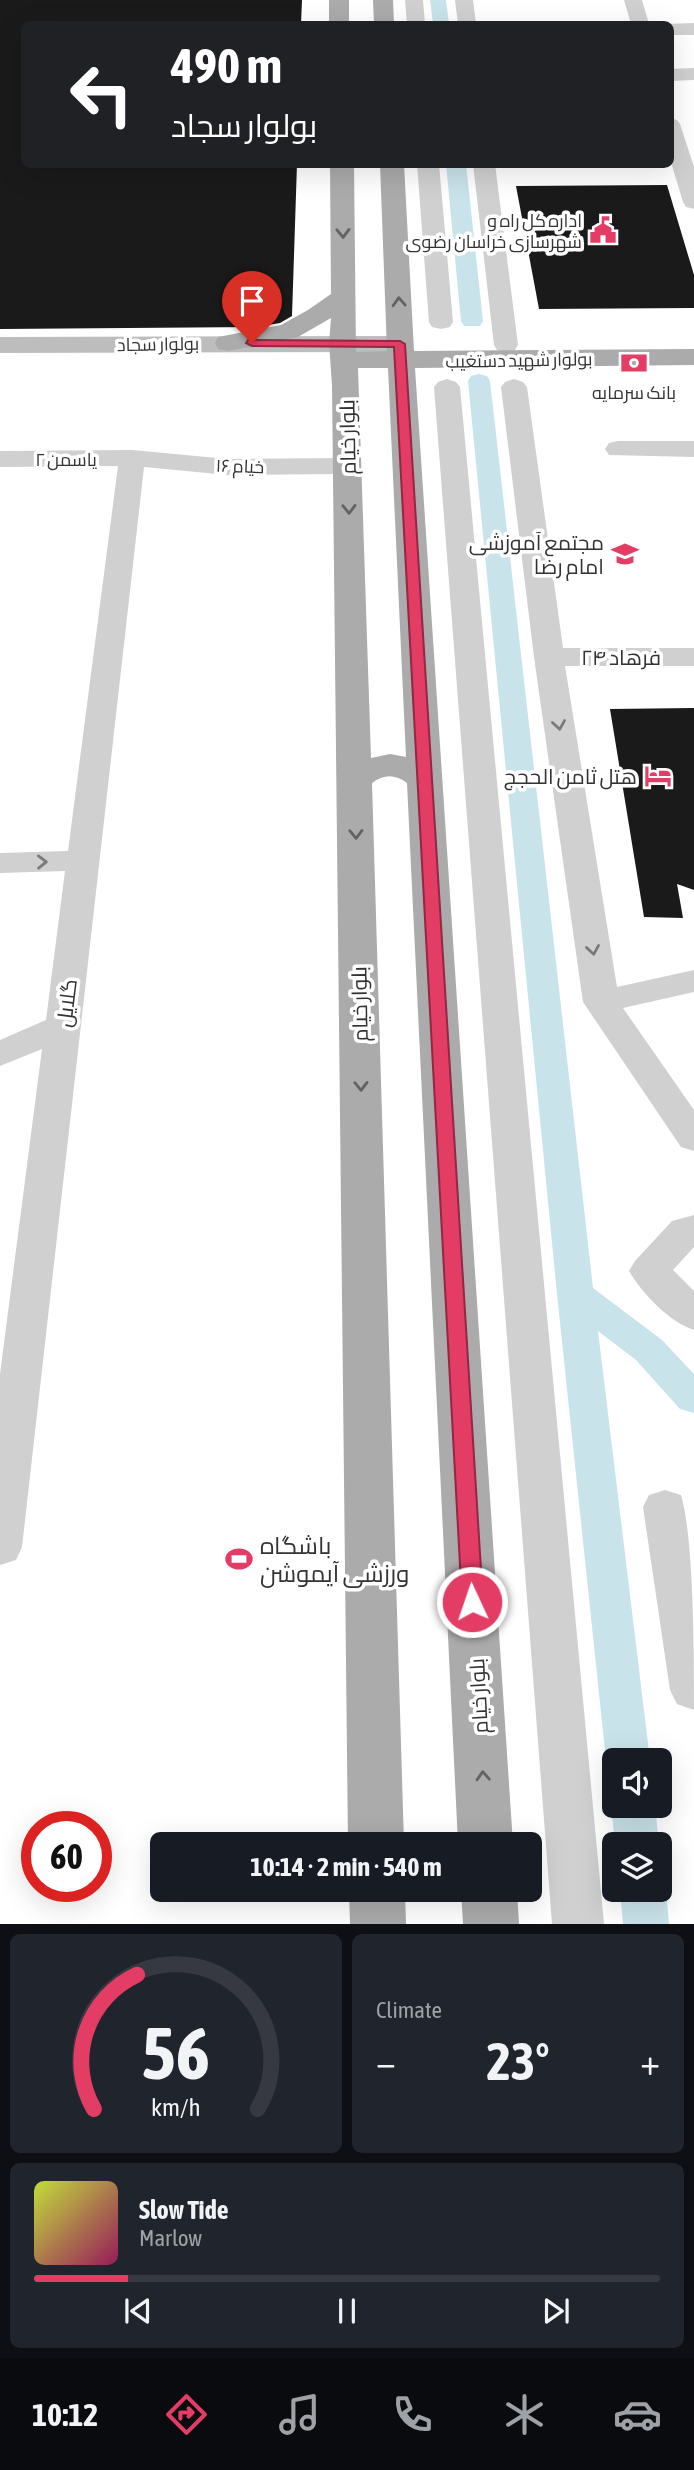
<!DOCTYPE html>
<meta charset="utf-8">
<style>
body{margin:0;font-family:"Asap Condensed",Cairo,sans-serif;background:#20242c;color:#f1f3f6;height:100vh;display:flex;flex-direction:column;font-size:26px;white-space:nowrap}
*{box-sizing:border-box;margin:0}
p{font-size:23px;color:#9ea1a6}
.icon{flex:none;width:38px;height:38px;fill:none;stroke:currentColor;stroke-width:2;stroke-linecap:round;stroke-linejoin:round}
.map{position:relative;height:1924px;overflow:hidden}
.drawer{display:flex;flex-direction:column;gap:10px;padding:10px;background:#0d0f14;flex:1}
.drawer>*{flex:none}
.banner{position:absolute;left:21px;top:21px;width:653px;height:147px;border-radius:10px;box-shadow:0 7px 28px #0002;background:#202124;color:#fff;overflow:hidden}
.buttons{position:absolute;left:602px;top:1748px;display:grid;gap:14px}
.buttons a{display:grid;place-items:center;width:70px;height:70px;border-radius:10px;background:#171b24;box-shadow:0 7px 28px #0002;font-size:35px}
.speed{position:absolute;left:21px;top:1811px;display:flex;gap:14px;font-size:35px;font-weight:700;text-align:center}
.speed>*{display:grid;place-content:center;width:91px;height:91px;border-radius:50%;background:#171b24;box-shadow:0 7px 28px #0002;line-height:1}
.speed .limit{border:10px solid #d22;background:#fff;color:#111}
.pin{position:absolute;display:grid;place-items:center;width:60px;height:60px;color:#fff;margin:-72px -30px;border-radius:50% 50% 50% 0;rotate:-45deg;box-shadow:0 0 7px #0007}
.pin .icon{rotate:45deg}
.me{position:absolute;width:77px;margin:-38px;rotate:357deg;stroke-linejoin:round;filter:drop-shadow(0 0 5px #0008)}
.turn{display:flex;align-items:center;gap:24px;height:147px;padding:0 35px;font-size:32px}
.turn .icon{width:91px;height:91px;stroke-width:2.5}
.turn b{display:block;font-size:49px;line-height:60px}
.big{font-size:52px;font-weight:700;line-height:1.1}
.drawer .card{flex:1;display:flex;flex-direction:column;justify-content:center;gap:10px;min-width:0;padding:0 24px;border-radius:10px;background:#20242c}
.drawer .dial{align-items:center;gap:0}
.dial svg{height:182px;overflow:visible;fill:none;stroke:#363941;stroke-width:7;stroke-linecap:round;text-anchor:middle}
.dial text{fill:#f1f3f6;stroke:none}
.song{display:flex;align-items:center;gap:21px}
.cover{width:84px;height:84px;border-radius:10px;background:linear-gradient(135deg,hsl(70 70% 55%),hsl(330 70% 35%))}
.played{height:7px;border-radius:4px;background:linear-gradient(90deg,#e33c65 15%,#363941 15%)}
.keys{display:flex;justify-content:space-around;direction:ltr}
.heat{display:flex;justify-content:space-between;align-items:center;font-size:38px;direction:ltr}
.drawer .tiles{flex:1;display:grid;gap:10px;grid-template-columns:1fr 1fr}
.card:last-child{grid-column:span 2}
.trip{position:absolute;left:150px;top:1832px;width:392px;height:70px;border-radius:10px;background:#171b24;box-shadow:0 7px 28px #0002;font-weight:700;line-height:70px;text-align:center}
.tabs{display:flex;height:112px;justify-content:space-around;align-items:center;background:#090b0e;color:#9ea1a6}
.tabs .icon{width:49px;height:49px}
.tabs .on{color:#e33c65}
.tabs b{font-size:32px;color:#f1f3f6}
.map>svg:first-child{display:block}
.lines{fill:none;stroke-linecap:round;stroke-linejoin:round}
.canal{fill:#c9e3ea;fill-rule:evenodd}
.building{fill:#1a1a1a}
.street{fill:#d0d0d0;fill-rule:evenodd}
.secondary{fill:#bdbdbd;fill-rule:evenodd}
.primary{fill:#ababab;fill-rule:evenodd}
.oneway{stroke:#636363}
.oneway2{stroke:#7a7a7a}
.route{fill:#e33c65;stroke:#942742;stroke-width:2}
.labels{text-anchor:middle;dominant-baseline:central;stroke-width:7;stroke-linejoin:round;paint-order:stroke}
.far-poi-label{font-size:18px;fill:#333;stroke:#fff;text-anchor:end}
.far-street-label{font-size:18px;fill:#333;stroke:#fff}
.street-label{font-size:21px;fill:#333;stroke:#fff}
.poi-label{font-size:21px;fill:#333;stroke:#fff;text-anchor:end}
.near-poi-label{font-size:24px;fill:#333;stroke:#fff;text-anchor:start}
</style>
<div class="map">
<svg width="694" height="1924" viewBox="0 0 694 1924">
<rect width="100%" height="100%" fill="#fff"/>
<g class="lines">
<!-- canal -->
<path class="canal" d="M430,0H446L449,24H433Z
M446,164H466L483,321L480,326H464L461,321Z
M479,374L487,376L490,381L593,1288L662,1340L694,1374V1413L680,1409L636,1360L598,1331L650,1760H614V1774L606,1760L557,1294L468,381L471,376Z
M614,1799V1806H655L659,1844H615L611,1806Z
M660,1877L666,1890L669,1924H623L620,1890H660Z"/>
</g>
<!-- building -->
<path class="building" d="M0,0H302L301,24H24V164H297L292,316L280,323L256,327L0,329Z
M667,185L694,275V308L539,309L516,186Z
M694,708V890L677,884L683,918L644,917L610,709Z"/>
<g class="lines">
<!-- street -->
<path class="street" d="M405,0H423L425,24H407Z
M455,0H473L476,24H458Z
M624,0H642L649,24H631Z
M694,23V35H670V24H665Z
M694,68V80L670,81V69Z
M670,118L677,120L680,124L694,167V209L686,207L683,202L670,159Z
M417,164H439L453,322L450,327L441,329L432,327L429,322Z
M473,164H495L518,345L515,350L506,352L497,350L494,345Z
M447,379L456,382L460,387L604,1924H552L434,387L438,382Z
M514,379L523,382L527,387L563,648H694V666H565L617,987L694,970V992L623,1008L694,1110V1151L681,1147L583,1002L534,657L501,387L505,382Z
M618,441H694V457L609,455L605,449L609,443Z
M132,450L228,459L348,458L357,460L361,466L357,472L348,474L228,475L144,467L22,1547L16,1560L0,1565V1374L42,1049L0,1066V1040L46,1020L65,871L0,873V853L68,851L118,466L0,467V451Z
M694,1215V1247L673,1270L694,1291V1330C669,1322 642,1293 629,1271L635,1261L672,1221Z
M665,1490L681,1495C694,1538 694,1657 694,1710L677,1704L670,1690L643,1507L649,1495Z"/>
<!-- secondary -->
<path class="secondary" d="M400,336L410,338L413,344L410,350L400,352L0,353V337Z"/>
<!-- primary -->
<path class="primary" d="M329,0H349V24H329Z
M373,0H393L394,24H374Z
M330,164H354L356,352L387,351L380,164H404L414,351L694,349V365L415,368L513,1844H458L407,783C395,774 384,774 372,783L404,1844H348L332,385L329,343L331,318L298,337L228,351L218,349L215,343L218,337L281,325L308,310L331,294ZM358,368H388L406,757L390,754L371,758Z
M349,1890H405L406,1924H350Z
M461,1890H517L519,1924H463Z"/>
</g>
<!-- one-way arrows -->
<defs><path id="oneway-chevron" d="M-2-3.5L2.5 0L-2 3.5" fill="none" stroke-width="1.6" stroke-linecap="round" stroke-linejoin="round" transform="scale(1.75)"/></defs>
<g class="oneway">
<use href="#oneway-chevron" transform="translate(343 233) rotate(89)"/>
<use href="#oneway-chevron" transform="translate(399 302) rotate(-93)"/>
<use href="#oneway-chevron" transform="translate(349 509) rotate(89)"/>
<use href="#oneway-chevron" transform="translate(356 834) rotate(89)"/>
<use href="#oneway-chevron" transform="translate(361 1086) rotate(89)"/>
<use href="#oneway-chevron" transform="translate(483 1776) rotate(-93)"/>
</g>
<g class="oneway2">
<use href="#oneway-chevron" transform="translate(559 725) rotate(81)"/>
<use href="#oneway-chevron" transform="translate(42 862) rotate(-1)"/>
<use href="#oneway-chevron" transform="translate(593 950) rotate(81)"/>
</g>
<!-- route -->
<path class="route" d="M248,340L400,341L405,344L483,1602L480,1608L472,1611L465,1608L462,1602L394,347L252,346L246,343Z"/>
<!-- icons -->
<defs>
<symbol id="civic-bare" viewBox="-9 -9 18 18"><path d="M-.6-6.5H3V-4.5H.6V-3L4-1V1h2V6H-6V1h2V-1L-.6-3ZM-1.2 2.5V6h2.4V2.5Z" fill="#e33c65" stroke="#fff" stroke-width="2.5" paint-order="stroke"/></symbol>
<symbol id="bank-bare" viewBox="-9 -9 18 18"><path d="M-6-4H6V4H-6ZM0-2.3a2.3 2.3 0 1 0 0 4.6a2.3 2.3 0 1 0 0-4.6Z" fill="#e33c65" stroke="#fff" stroke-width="2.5" paint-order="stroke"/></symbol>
<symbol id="school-bare" viewBox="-9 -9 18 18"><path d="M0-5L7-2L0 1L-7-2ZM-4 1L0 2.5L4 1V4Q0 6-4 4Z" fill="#e33c65" stroke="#fff" stroke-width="2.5" paint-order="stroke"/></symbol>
<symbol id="hotel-bare" viewBox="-9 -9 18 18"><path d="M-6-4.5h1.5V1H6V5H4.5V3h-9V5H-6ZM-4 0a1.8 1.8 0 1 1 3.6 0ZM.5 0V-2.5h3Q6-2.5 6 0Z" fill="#e33c65" stroke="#fff" stroke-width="2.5" paint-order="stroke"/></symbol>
<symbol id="stadium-bare" viewBox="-9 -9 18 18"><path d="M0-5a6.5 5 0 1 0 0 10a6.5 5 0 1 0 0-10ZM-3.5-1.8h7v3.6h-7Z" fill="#e33c65" stroke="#fff" stroke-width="2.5" paint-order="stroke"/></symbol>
</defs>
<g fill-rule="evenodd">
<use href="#civic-bare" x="584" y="211" width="38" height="38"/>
<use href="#bank-bare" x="615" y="344" width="38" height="38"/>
<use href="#school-bare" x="606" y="535" width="38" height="38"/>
<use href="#hotel-bare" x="639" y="757" width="38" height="38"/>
<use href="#stadium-bare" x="220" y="1540" width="38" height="38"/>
</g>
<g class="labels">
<!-- far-poi labels -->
<g class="far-poi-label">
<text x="582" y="220">اداره کل راه و<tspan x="582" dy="21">شهرسازی خراسان رضوی</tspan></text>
<text x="634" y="392" text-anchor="middle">بانک سرمایه</text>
</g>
<!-- far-street labels -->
<g class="far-street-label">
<text transform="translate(158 344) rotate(-1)">بولوار سجاد</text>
<text transform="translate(519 360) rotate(-1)">بولوار شهید دستغیب</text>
<text x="66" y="459">یاسمن ۲</text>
<text transform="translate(240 466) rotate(2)">خیام ۱۶</text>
</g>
<!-- street labels -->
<g class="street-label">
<text transform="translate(347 437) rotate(-91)">بلوار خیام</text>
<text x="621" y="657">فرهاد ۲۴</text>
<text transform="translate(66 1003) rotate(-83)">گلایل</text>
<text transform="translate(359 1004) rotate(-91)">بلوار خیام</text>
<text transform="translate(478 1696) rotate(-93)">بلوار خیام</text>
</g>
<!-- poi labels -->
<g class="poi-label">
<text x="604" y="542">مجتمع آموزشی<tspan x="604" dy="24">امام رضا</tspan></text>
<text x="637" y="776">هتل ثامن الحجج</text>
</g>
<!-- near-poi labels -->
<g class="near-poi-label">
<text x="260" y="1545">باشگاه<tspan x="260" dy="28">ورزشی آیموشن</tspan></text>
</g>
</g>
</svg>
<div class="buttons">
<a><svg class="icon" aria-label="sound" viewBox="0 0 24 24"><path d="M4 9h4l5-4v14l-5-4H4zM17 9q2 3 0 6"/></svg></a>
<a><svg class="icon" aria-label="layers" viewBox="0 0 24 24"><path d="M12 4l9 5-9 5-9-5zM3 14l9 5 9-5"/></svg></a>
</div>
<div class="speed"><div class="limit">60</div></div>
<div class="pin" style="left:252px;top:343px;background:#d93025"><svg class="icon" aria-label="arrive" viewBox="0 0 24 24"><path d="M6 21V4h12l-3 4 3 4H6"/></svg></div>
<svg class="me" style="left:472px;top:1602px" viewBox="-20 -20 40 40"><circle r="17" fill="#e33c65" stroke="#fff" stroke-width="3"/><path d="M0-11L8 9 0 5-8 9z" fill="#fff"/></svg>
<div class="trip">10:14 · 2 min · 540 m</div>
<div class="banner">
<div class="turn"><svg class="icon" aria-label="left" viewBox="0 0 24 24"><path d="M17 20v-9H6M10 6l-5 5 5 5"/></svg><div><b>490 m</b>بولوار سجاد</div></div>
</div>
</div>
<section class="drawer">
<div class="tiles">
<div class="card dial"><svg viewBox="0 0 100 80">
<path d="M14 69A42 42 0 1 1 86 69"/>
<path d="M14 69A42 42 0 0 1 33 10" stroke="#e33c65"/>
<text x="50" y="56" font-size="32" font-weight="700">56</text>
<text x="50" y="72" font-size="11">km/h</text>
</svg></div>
<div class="card"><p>Climate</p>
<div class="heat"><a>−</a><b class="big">23°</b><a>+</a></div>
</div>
<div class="card">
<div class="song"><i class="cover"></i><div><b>Slow Tide</b><p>Marlow</p></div></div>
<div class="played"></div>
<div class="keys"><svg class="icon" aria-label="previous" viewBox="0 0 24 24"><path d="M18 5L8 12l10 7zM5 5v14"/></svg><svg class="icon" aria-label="pause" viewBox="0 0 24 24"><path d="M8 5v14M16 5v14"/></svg><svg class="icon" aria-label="next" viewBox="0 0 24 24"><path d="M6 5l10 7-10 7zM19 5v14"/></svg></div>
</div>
</div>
</section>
<nav class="tabs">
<b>10:12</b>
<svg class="icon on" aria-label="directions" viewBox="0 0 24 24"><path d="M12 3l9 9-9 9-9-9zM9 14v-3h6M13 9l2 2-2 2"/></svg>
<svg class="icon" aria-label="music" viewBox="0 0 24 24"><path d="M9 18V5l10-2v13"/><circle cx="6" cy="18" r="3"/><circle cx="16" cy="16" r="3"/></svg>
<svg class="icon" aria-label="phone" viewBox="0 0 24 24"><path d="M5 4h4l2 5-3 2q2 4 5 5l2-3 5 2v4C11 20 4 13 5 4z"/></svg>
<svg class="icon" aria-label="climate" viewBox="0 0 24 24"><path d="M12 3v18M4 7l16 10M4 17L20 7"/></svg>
<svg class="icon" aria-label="car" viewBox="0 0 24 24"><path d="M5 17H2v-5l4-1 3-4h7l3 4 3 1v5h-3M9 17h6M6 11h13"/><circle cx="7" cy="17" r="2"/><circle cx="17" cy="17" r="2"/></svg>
</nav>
